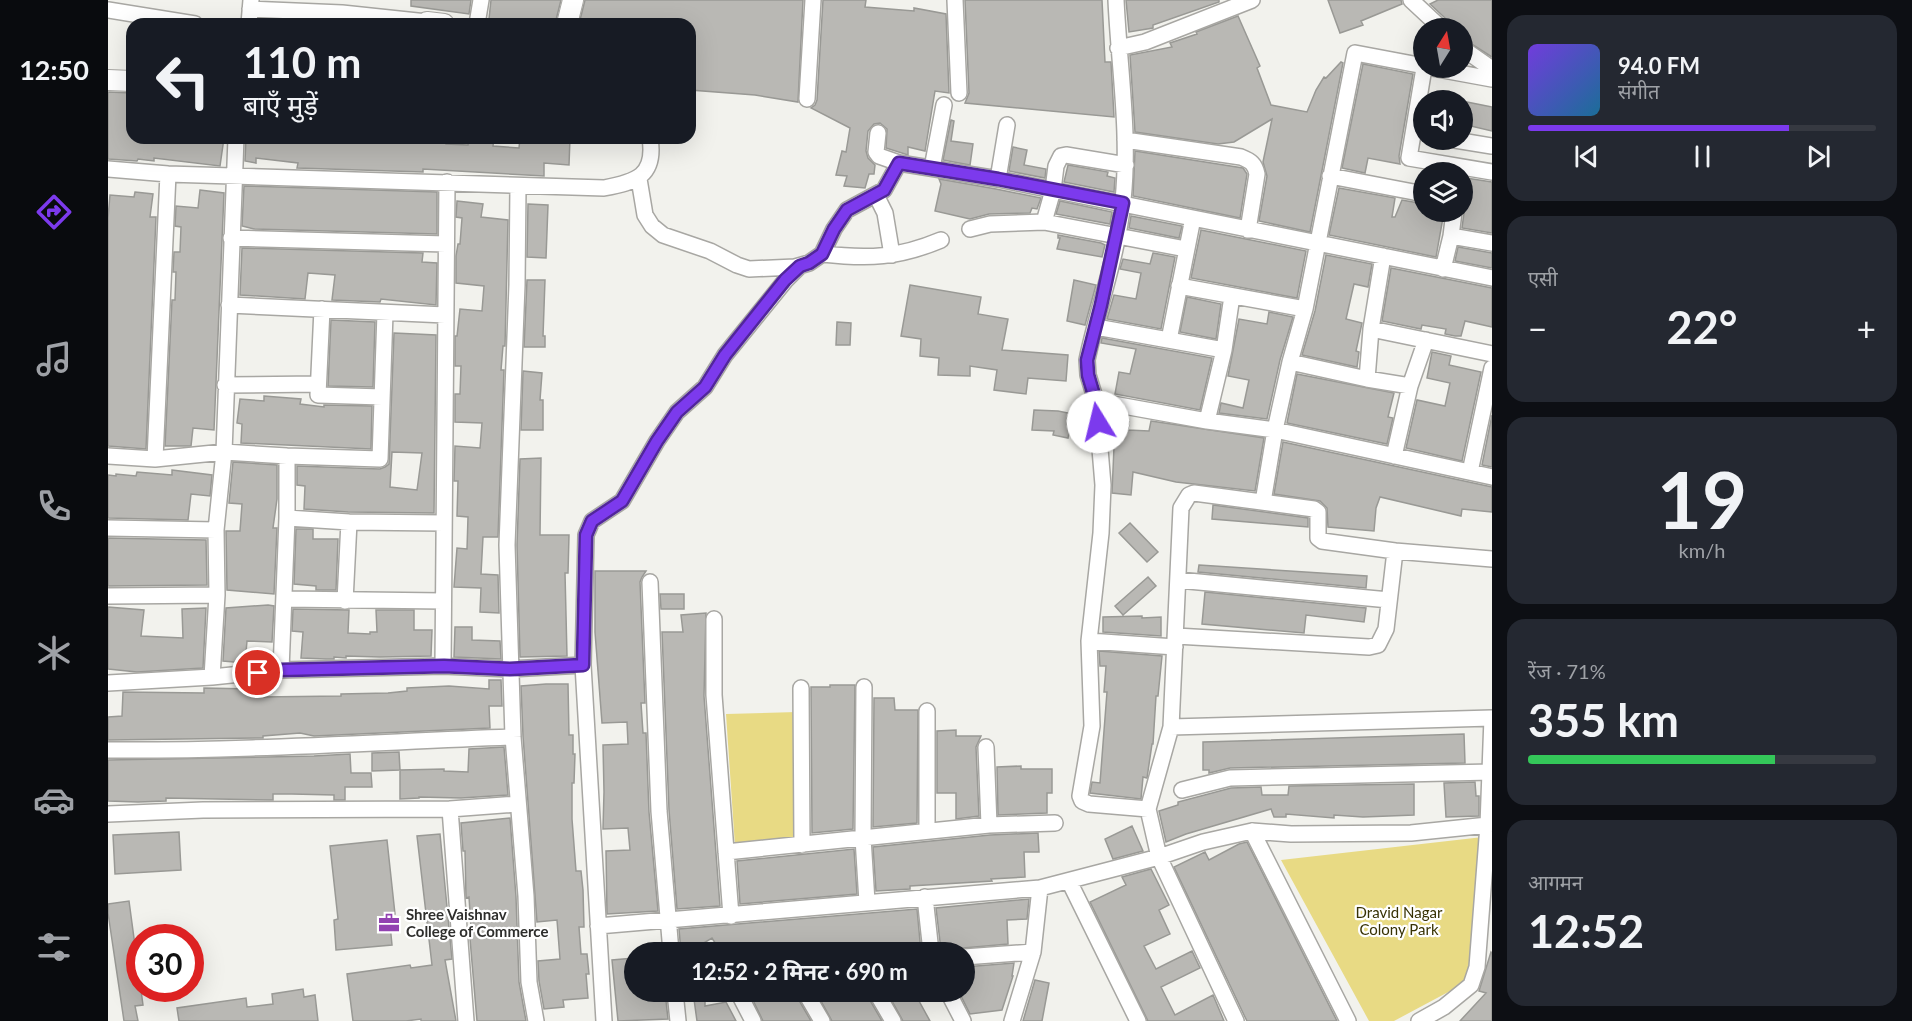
<!DOCTYPE html>
<html lang="hi">
<meta charset="utf-8">
<style>
body{margin:0;font-family:Lato,"Noto Sans Devanagari",sans-serif;background:#242831;color:#f1f3f6;height:100vh;display:flex;flex-direction:column;font-size:22px;white-space:nowrap}
*{box-sizing:border-box;margin:0}
p{font-size:20px;color:#9ea1a6}
.icon{flex:none;width:33px;height:33px;fill:none;stroke:currentColor;stroke-width:2;stroke-linecap:round;stroke-linejoin:round}
.map{position:relative;flex:1;overflow:hidden}
.details{display:flex;flex-direction:column;gap:15px;padding:15px;background:#0d0f14;width:420px}
.details>*{flex:none}
.guide{position:absolute;left:18px;top:18px;width:570px;height:126px;border-radius:18px;box-shadow:0 6px 24px #0002;background:#171b24;color:#f1f3f6;overflow:hidden}
.needle{width:39px;rotate:11deg}
.buttons{position:absolute;left:1305px;top:18px;display:grid;gap:12px}
.buttons a{display:grid;place-items:center;width:60px;height:60px;border-radius:50%;background:#171b24;box-shadow:0 6px 24px #0002;font-size:30px}
.speed{position:absolute;left:18px;top:924px;display:flex;gap:12px;font-size:30px;font-weight:700;text-align:center}
.speed>*{display:grid;place-content:center;width:78px;height:78px;border-radius:50%;background:#171b24;box-shadow:0 6px 24px #0002;line-height:1}
.speed .limit{border:9px solid #d22;background:#fff;color:#111}
.pin{position:absolute;display:grid;place-items:center;width:51px;height:51px;color:#fff;margin:-26px;border:3px solid #fff;border-radius:50%;box-shadow:0 2px 6px #0007}
.me{position:absolute;width:66px;margin:-33px;rotate:351deg;stroke-linejoin:round;filter:drop-shadow(0 0 4px #0008)}
.turn{display:flex;align-items:center;gap:21px;height:126px;padding:0 18px;font-size:27px}
.turn .icon{width:78px;height:78px;stroke-width:2.5}
.turn b{display:block;font-size:42px;line-height:51px}
.big{font-size:45px;font-weight:700;line-height:1.1}
.details .widget{flex:1;display:flex;flex-direction:column;justify-content:center;gap:9px;min-width:0;padding:0 21px;border-radius:18px;background:#242831}
.details .dial{align-items:center;gap:0}
.dial b{font-size:78px;line-height:1}
.song{display:flex;align-items:center;gap:18px}
.cover{width:72px;height:72px;border-radius:9px;background:linear-gradient(135deg,hsl(260 70% 55%),hsl(200 70% 35%))}
.played{height:6px;border-radius:3px;background:linear-gradient(90deg,#7c3aed 75%,#363941 75%)}
.keys{display:flex;justify-content:space-around;direction:ltr}
.heat{display:flex;justify-content:space-between;align-items:center;font-size:33px;direction:ltr}
.charge{height:9px;border-radius:4px;background:linear-gradient(90deg,#34c759 71%,#363941 0)}
.trip{position:absolute;left:516px;top:942px;width:351px;height:60px;border-radius:30px;background:#171b24;box-shadow:0 6px 24px #0002;font-weight:700;line-height:60px;text-align:center}
main{display:flex;flex:1;min-height:0}
.dock{display:flex;flex-direction:column;width:108px;justify-content:space-around;align-items:center;background:#090b0e;color:#9ea1a6}
.dock .icon{width:42px;height:42px}
.dock .current{color:#7c3aed}
.dock b{font-size:27px;color:#f1f3f6}
.map>svg:first-child{display:block}
.green{fill:#e8da84}
.building{fill:#b9b8b4;stroke:#999995;stroke-width:1.5;fill-rule:evenodd}
.lines{fill:none;stroke-linecap:round;stroke-linejoin:round}
.minor-casing{stroke:#a8a7a3;stroke-width:18}
.tertiary-casing{stroke:#a8a7a3;stroke-width:22}
.minor{stroke:#fff;stroke-width:15}
.tertiary{stroke:#fff;stroke-width:20}
.route-casing{stroke:#51269a;stroke-width:15}
.route{stroke:#7c3aed;stroke-width:10}
.labels{text-anchor:middle;dominant-baseline:central;stroke-width:4.5;stroke-linejoin:round;paint-order:stroke}
.park-label{font-size:15px;fill:#383204;stroke:#fff}
.poi-label{font-size:15px;font-weight:bold;fill:#2e2e2c;stroke:#fff;text-anchor:start}
</style>
<main>
<nav class="dock">
<b>12:50</b>
<svg class="icon current" aria-label="directions" viewBox="0 0 24 24"><path d="M12 3l9 9-9 9-9-9zM9 14v-3h6M13 9l2 2-2 2"/></svg>
<svg class="icon" aria-label="music" viewBox="0 0 24 24"><path d="M9 18V5l10-2v13"/><circle cx="6" cy="18" r="3"/><circle cx="16" cy="16" r="3"/></svg>
<svg class="icon" aria-label="phone" viewBox="0 0 24 24"><path d="M5 4h4l2 5-3 2q2 4 5 5l2-3 5 2v4C11 20 4 13 5 4z"/></svg>
<svg class="icon" aria-label="climate" viewBox="0 0 24 24"><path d="M12 3v18M4 7l16 10M4 17L20 7"/></svg>
<svg class="icon" aria-label="car" viewBox="0 0 24 24"><path d="M5 17H2v-5l4-1 3-4h7l3 4 3 1v5h-3M9 17h6M6 11h13"/><circle cx="7" cy="17" r="2"/><circle cx="17" cy="17" r="2"/></svg>
<svg class="icon" aria-label="filters" viewBox="0 0 24 24"><path d="M4 7h16M4 17h16"/><circle cx="9" cy="7" r="2"/><circle cx="15" cy="17" r="2"/></svg>
</nav>
<div class="map">
<svg width="1384" height="1021" viewBox="0 0 1384 1021">
<rect width="100%" height="100%" fill="#f2f2ed"/>
<!-- green -->
<path class="green" d="M689,712L690,844L627,846L618,714Z
M1375,837L1359,982L1286,1021H1261L1173,860Z"/>
<!-- building -->
<path class="building" d="M303,0H363L361,14L303,6Z
M383,0H453L447,24H403L381,19Z
M477,0H695L690,102L647,95L582,90V24H471Z
M715,0H758L757,7L806,11V8L838,14L841,93L827,91L817,151L800,147V155L778,148L779,129L772,123L766,124L760,131L758,151L760,158L767,165L766,174H761L757,188L736,186L739,176L728,175L734,151L738,152L742,128L703,108L707,105L709,100Z
M857,0H994L997,62H1003L1006,117L857,103L861,93Z
M1018,0H1111V2L1045,25V28L1021,32Z
M1220,0H1293L1294,4L1253,21L1255,25L1232,33Z
M1330,0H1384V57L1354,38V28H1352L1337,18L1322,4Z
M1130,16L1152,66L1149,68L1163,105L1199,112L1208,90L1216,77L1218,78L1233,62L1235,63L1202,232L1151,221L1159,176L1155,162L1164,119L1126,142L1110,144L1027,132L1022,55L1064,47L1062,43L1089,34L1088,32Z
M1255,64L1305,74L1291,156L1292,164L1260,158L1257,173L1234,168Z
M0,92L24,93V138H116L112,166L46,158V161L30,159L29,161L0,159Z
M1354,101L1384,107V131L1354,124Z
M843,120L846,121L843,141L865,144L862,165L835,160Z
M138,138H244L287,142V138H338V144L360,145L361,138H386L385,146L411,148L412,138H462L461,165L436,163V176L315,169V172L189,168L190,163L148,158V163L137,161Z
M905,147L919,150L916,165L938,169L937,178L901,171Z
M1027,151L1135,168L1139,174L1132,218L1025,196Z
M960,165L1000,172L999,176L1007,178L1006,192L956,182Z
M1358,178L1384,182V233L1354,228L1356,213L1354,199Z
M831,179L888,189L933,198L929,209L924,208L922,213L881,214L862,219L827,211L833,184Z
M136,186L329,192V234L146,229L134,226Z
M1231,188L1287,198L1284,217H1287L1294,200L1316,204V212H1336L1328,257L1221,235Z
M92,190L116,193L106,430L85,428L83,446H57L64,300H67L68,272H65L66,252H72L73,227L67,226L68,206L90,208Z
M27,192L45,194L42,217H48L38,449L0,446V218L2,195L26,197Z
M349,201L375,204L373,217L400,220L397,346H395L393,370H396L390,537H375L373,574L390,575L391,613L372,612L373,588L346,587L349,548L359,549L360,517L349,516L350,481H346L347,446L372,448L374,423L347,422V394H352L353,366H347V336H349L352,309L374,311L376,286L348,283V256L350,244H352L354,218L348,217Z
M952,201L1004,212L1002,224L948,214Z
M420,204L440,205L438,258L419,257Z
M1023,216L1074,226L1071,238L1021,228Z
M1093,230L1198,251L1189,298L1083,278Z
M950,235L993,243L997,245L994,257L949,249L952,238H950Z
M1350,247L1384,253V268L1347,261Z
M134,248L315,253L314,262L329,263L328,305L273,299L272,302L224,300L227,275L200,273L197,299L132,295Z
M1045,253L1067,257L1053,329L999,319L1006,295L1028,299L1033,273L1012,269L1015,259L1042,264Z
M1218,255L1264,264L1260,287L1246,284L1238,319L1254,323L1248,351L1251,352L1249,367L1194,355L1207,311Z
M1283,268L1384,288V327L1357,321L1353,336H1347L1337,334L1338,329L1314,325L1313,329L1274,321Z
M419,280H437L435,336H437V347H416Z
M966,280L988,285L977,325L959,321Z
M802,285L873,297L870,314L900,319L894,350L960,355L958,381L920,378L918,394L886,390L889,370L862,366V376L830,375L831,358L812,356L813,339L793,336Z
M1079,297L1113,304L1108,339L1072,332Z
M1161,312L1185,317L1172,360L1159,419L1111,413L1113,403L1135,408L1141,380L1120,376L1131,319L1159,324Z
M223,320L267,322L265,387L220,386Z
M729,322L743,323L742,345H728Z
M286,333L328,335L326,513L240,512L196,509L197,486L189,485V466L272,469L277,467L281,464ZM284,452L314,453L309,490L282,487Z
M994,338L1104,358L1092,410L1007,394L1011,372L1022,374L1028,349L993,343Z
M1324,352L1343,356L1341,365L1373,372L1354,461L1298,448L1309,400L1337,406L1342,383L1319,378Z
M415,371L434,373L432,400H435V430H413Z
M1189,374L1286,393L1280,417L1285,418L1279,444L1179,423Z
M156,396L193,399L192,404L216,407V405L264,406L263,449L133,443L134,424L129,423L132,399L156,401Z
M926,410L950,411L965,414L960,438L945,435L946,431L924,430Z
M1384,415V467L1374,465Z
M1043,421L1156,438L1147,491L1068,482L1025,472L1023,495L1004,493L1006,447H1002L1003,422H1021L1020,430L1041,431Z
M1175,442L1384,487V512L1354,509L1353,516L1272,497L1268,508L1266,531L1220,527L1219,508L1212,501L1166,494Z
M433,458L432,535H461L460,573H457L459,656L412,657L409,545L412,459Z
M125,462L169,465V499L165,528H169L166,594L119,590L118,531H132L134,504L121,503Z
M64,470L104,475L102,496L83,494L80,520L0,518V475L8,476V474L28,476L29,472L64,475Z
M1105,505L1200,518V527L1104,519Z
M1022,523L1050,552L1039,562L1011,533Z
M188,529H205V539H230L228,590H208V586L186,584Z
M0,538L98,540L99,585L0,586Z
M1091,565L1259,576L1258,588L1090,572Z
M487,571H538L534,577L532,582L537,703H533L535,733H538L541,812L550,911L499,914L498,851L522,850L520,828L495,829L496,792L495,745L520,744L519,722L494,723L487,632Z
M1040,577L1048,586L1015,615L1007,606Z
M1097,592L1258,608L1256,622L1198,615L1196,633L1094,624Z
M552,594H576V609H553Z
M160,605L166,606L164,642L139,641L137,663L115,661L118,608Z
M0,607L36,610L33,636L75,638L74,609L98,608L95,668L29,672L0,669Z
M185,609L241,610L240,633L262,634V632H269L268,610H306V630H324L323,656L272,657L238,656V658L226,657V659H218L193,658L195,632L184,631Z
M598,613L596,696L612,906L569,909L561,810L554,632H575L573,615Z
M1034,616V618L1053,617V636L995,632V617Z
M347,627H364V640L392,641L393,659L346,657Z
M991,651L1054,656L1050,696H1048L1045,744H1044L1039,778L1035,777L1033,799L982,793L984,782L992,783L999,692H996L998,666H992Z
M381,680H393L394,706H381L382,728L206,736L192,733L155,736V738H152L0,740V717L14,716L15,692L96,693V688L144,689V691H152V697L233,696V694L280,693L299,691V688L341,686L381,689Z
M438,684H460L461,735H465V754H467L466,783H464V819L468,871H473L475,890L476,927H471L473,954H479L481,974H478L480,998L455,1000L456,1007L436,1009L431,981L430,961L452,959L449,920L429,922L415,736L413,686Z
M722,685H747L745,829L704,833L703,687H722Z
M766,698H786L787,710H810L809,823L765,827Z
M848,730V736H873L868,747L871,816L848,819V793H829V731Z
M1356,734L1357,763L1122,768L1101,773V770H1095V742Z
M396,747L400,795L353,798L311,797V798L292,799V770L336,769V771L360,772L361,749Z
M291,752L292,770L264,771V753Z
M242,754L243,773H263L264,787H237V800H226V795L184,794H165V800L58,798V801L30,802L0,801V760L206,756Z
M913,766V769H944V793H939V813L890,815L889,767Z
M1367,782L1368,796H1371V816L1338,817L1336,783Z
M1306,784V815L1255,817L1226,815V818L1178,814V817H1166L1163,809L1078,834L1058,842L1051,811L1070,805V802L1123,788L1153,787L1154,795H1180L1181,786Z
M402,818L408,897L411,982L418,1021H369L361,927H363L361,897L358,898L357,851H355L353,823Z
M1024,826L1035,851L1005,859L997,839Z
M71,832L73,870L7,874L5,835Z
M930,833L931,852H916L917,877L883,879L884,881L802,886V889L768,891L765,847L882,835Z
M332,834L344,959L337,960L348,1021H313V1019L298,1021H245L239,974L302,965L303,968L324,965L309,836Z
M279,840L287,914H281L284,945L228,950L226,920L230,919L222,846Z
M1139,842L1229,1021H1139L1137,1017L1066,867L1097,852L1101,860L1131,844Z
M746,849L749,894L632,904L629,861Z
M1043,869L1061,905L1051,910L1062,934L1036,946L1048,969L1084,951L1092,968L1053,987L1067,1015L1105,995L1116,1021H1040L982,902L1018,885L1014,877Z
M921,899L919,919L899,920L900,944L833,950L828,908Z
M21,901L35,1005L27,1006L30,1021H16L0,913V904Z
M809,909L813,952H613L604,938L589,947L592,952H573L571,929Z
M1383,952L1384,953V1021H1352L1378,993L1371,991Z
M526,958V992H557L560,1019L510,1021L504,960Z
M906,963L904,976H905L894,1010L862,1014L851,992H856V967Z
M927,980L941,983L934,1021H915Z
M195,989L196,997L207,995L210,1021H71L69,1008L138,998L139,1007L165,1004L164,994Z
M585,992H597V1006L618,1002L628,1021H589Z
M641,992H687L689,997L703,1021H655Z
M708,992H758L760,997L774,1021H724Z
M779,992H806L822,1021H795Z"/>
<g class="lines">
<defs>
<path id="minor" d="M847,0L851,93
M1303,0L1333,28
M142,9L234,13L319,22
M0,10L87,24
M141,24L143,0
M369,24L373,0
M1010,48L1037,42L1144,0
M1354,48L1384,69
M1316,68L1301,158L1384,172
M1324,68L1384,79
M699,99L705,0
M770,133L768,152L771,156L791,163L890,179L1384,278
M1017,140L1133,157C1143,161 1147,164 1149,174L1140,230
M1347,140L1384,146
M824,168L836,105
M0,169L60,174L496,188C528,182 548,176 542,138
M1222,176L1316,194
M531,179L537,215L544,226L555,235L602,251L629,265L641,269L687,267L701,263L714,254L726,229L739,210L776,190L791,163
M890,179L899,125
M410,186L409,285L399,545L405,737L418,896L421,982L428,1021
M768,195L777,213L784,255
M936,222L945,190L948,166L953,156L958,155L1018,165
M862,229L882,224L936,222L1078,249
M1343,236L1384,243
M123,238L338,244
M714,254C761,259 790,258 833,240
M1335,269L1343,236L1346,212
M1071,286L1197,309
M1124,296L1116,350L1099,421L1167,430L1384,477
M121,305L337,315
M214,309L210,395L274,397
M988,327L1116,350
M1263,329L1384,354
M1061,340L1085,218
M1182,362L1259,379L1302,386
M1259,379L1263,329L1275,256
M117,385L210,384
M988,401L1099,421
M0,456L47,459L116,452L179,456L272,459L277,313
M1286,456L1302,386L1318,340
M47,459L60,174
M1362,472L1384,368
M1155,502L1167,430L1182,362L1197,309L1247,53L1316,66
M179,518L241,522L336,523
M0,528L108,530
M1070,580L1281,600
M542,582L551,811L563,952
M0,596L109,595
M177,599L335,601
M237,601L241,522
M606,619V695L623,916
M1068,636L1261,647L1270,645L1278,629L1287,551L1384,559
M981,641L993,533L995,485L988,401L980,375L979,360C990,307 1010,255 1015,200C1022,134 1011,66 1008,0
M335,666L339,182
M173,670L179,518V456
M104,677L109,595L108,530L116,452L128,138
M0,683L104,677L173,670L335,666L402,669L475,665
M756,687L755,838L759,902
M693,688L694,845
M819,711V831
M1063,727L1384,718
M878,747L881,825
M0,750C135,751 270,742 405,737
M1074,790L1122,778L1383,772
M342,809L358,1021
M1040,809L981,804L974,801L972,796L984,726L981,641L1067,647
M0,814L95,810L342,809L410,804
M1144,831L1240,1021
M618,852L881,825L947,823
M961,881L1030,1021
M817,897L823,952
M490,926L932,888L1051,857L1095,842L1144,831L1183,834L1303,833L1380,825
M856,957L925,952
M567,992L570,1021
M630,992L645,1021
M697,992L714,1021
M768,992L785,1021
M840,992L855,1021
M496,1021L475,665L478,535L484,521L514,501L549,441L569,412L597,387L617,355L677,281L692,266
M904,1021L925,952L932,888
M1128,1021L1051,857L1040,809L1063,727L1073,508L1081,495L1086,493L1206,509L1210,512V538L1214,541L1287,551
M1311,1021L1336,1007L1363,985L1369,967L1380,825L1384,718"/>
<path id="tertiary" d="M317,24L319,22L336,24
M459,24L465,0
M0,80L24,81"/>
</defs>
<!-- minor casing -->
<use href="#minor" class="minor-casing"/>
<!-- tertiary casing -->
<use href="#tertiary" class="tertiary-casing"/>
<!-- minor -->
<use href="#minor" class="minor"/>
<!-- tertiary -->
<use href="#tertiary" class="tertiary"/>
</g>
<g class="lines">
<defs>
<path id="route" d="M150,673L173,670L336,666L402,669L475,665L478,535L484,521L514,501L549,441L569,412L597,387L617,355L677,280L692,266L701,263L714,254L726,229L739,210L776,190L791,163L890,179L1015,203L993,305L979,360L980,375L988,402L990,422"/>
</defs>
<!-- route casing -->
<use href="#route" class="route-casing"/>
<!-- route -->
<use href="#route" class="route"/>
</g>
<!-- icons -->
<defs>
<symbol id="office-bare" viewBox="-9 -9 18 18"><path d="M-6-3h4V-5.5h4V-3h4V5H-6ZM-1-4.5V-3h2v-1.5ZM-6 0V1H6V0Z" fill="#9242b1" stroke="#fff" stroke-width="2.5" paint-order="stroke"/></symbol>
</defs>
<g fill-rule="evenodd">
<use href="#office-bare" x="266" y="908" width="30" height="30"/>
</g>
<g class="labels">
<!-- park labels -->
<g class="park-label">
<text x="1291" y="912">Dravid Nagar<tspan x="1291" dy="17">Colony Park</tspan></text>
</g>
<!-- poi labels -->
<g class="poi-label">
<text x="298" y="914">Shree Vaishnav<tspan x="298" dy="17">College of Commerce</tspan></text>
</g>
</g>
</svg>
<div class="buttons">
<a><svg class="needle" viewBox="-14 -14 28 28"><path d="M0-13l5 13h-10z" fill="#e53935"/><path d="M0 13l5-13h-10z" fill="#9ea1a6"/></svg></a>
<a><svg class="icon" aria-label="sound" viewBox="0 0 24 24"><path d="M4 9h4l5-4v14l-5-4H4zM17 9q2 3 0 6"/></svg></a>
<a><svg class="icon" aria-label="layers" viewBox="0 0 24 24"><path d="M12 4l9 5-9 5-9-5zM3 14l9 5 9-5"/></svg></a>
</div>
<div class="speed"><div class="limit">30</div></div>
<div class="pin" style="left:150px;top:673px;background:#d93025"><svg class="icon" aria-label="arrive" viewBox="0 0 24 24"><path d="M6 21V4h12l-3 4 3 4H6"/></svg></div>
<svg class="me" style="left:990px;top:422px" viewBox="-20 -20 40 40"><circle r="19" fill="#fff"/><path d="M0-13L10 11 0 6-10 11z" fill="#7c3aed"/></svg>
<div class="trip">12:52 · 2 मिनट · 690 m</div>
<div class="guide">
<div class="turn"><svg class="icon" aria-label="left" viewBox="0 0 24 24"><path d="M17 20v-9H6M10 6l-5 5 5 5"/></svg><div><b>110 m</b>बाएँ मुड़ें</div></div>
</div>
</div>
<section class="details">
<div class="widget">
<div class="song"><i class="cover"></i><div><b>94.0 FM</b><p>संगीत</p></div></div>
<div class="played"></div>
<div class="keys"><svg class="icon" aria-label="previous" viewBox="0 0 24 24"><path d="M18 5L8 12l10 7zM5 5v14"/></svg><svg class="icon" aria-label="pause" viewBox="0 0 24 24"><path d="M8 5v14M16 5v14"/></svg><svg class="icon" aria-label="next" viewBox="0 0 24 24"><path d="M6 5l10 7-10 7zM19 5v14"/></svg></div>
</div>
<div class="widget"><p>एसी</p>
<div class="heat"><a>−</a><b class="big">22°</b><a>+</a></div>
</div>
<div class="widget dial"><b>19</b><p>km/h</p></div>
<div class="widget"><p>रेंज · 71%</p><b class="big">355 km</b><div class="charge"></div></div>
<div class="widget"><p>आगमन</p><b class="big">12:52</b></div>
</section>
</main>
